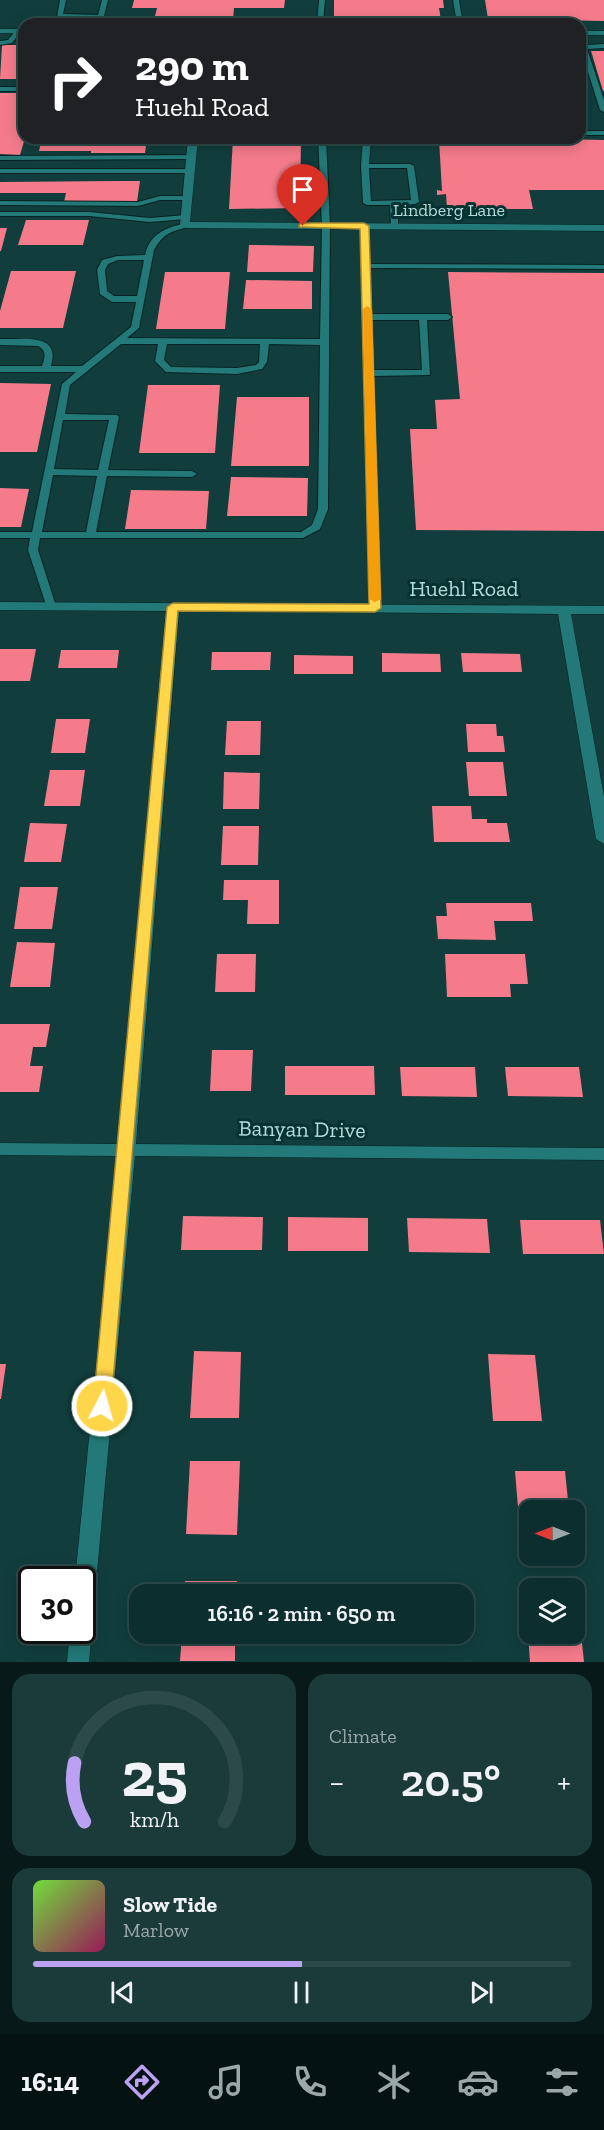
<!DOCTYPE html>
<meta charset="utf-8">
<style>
body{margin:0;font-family:"Zilla Slab",serif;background:#1b3a3a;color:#f1f3f6;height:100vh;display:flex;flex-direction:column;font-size:22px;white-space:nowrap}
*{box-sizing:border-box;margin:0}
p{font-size:20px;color:#9aa8aa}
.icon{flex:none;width:33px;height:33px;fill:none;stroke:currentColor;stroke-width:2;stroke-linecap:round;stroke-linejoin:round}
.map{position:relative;height:1662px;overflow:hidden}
.sheet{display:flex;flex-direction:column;gap:12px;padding:12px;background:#071919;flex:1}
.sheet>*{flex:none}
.top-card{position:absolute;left:18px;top:18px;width:568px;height:126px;border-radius:18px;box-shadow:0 3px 15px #0003,0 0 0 2px #2d4a4a;background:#202124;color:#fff;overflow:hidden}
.needle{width:39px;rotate:270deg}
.fabs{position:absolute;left:519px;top:1500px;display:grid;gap:12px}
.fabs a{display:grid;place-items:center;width:66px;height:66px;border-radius:12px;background:#0d2e2e;box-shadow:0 3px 15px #0003,0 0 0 2px #2d4a4a;font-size:30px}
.speed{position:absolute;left:18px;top:1566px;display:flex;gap:12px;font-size:30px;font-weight:700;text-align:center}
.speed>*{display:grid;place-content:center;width:78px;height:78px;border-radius:50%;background:#0d2e2e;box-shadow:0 3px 15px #0003,0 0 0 2px #2d4a4a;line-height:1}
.speed .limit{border:3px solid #111;border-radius:9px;background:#fff;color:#111}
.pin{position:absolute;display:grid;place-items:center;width:51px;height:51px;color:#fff;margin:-62px -26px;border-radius:50% 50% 50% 0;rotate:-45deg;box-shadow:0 0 6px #0007}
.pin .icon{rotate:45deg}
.me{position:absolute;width:66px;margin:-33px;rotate:6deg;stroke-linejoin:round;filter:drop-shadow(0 0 4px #0008)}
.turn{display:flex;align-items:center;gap:21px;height:126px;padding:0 18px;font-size:27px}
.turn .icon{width:78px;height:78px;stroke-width:2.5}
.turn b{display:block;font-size:42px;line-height:51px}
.big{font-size:45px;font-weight:600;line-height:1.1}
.sheet .widget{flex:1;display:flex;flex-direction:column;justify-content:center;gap:9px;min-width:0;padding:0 21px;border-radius:18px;background:#1b3a3a}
.sheet .dial{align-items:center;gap:0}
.dial svg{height:156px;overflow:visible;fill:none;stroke:#2d4a4a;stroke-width:7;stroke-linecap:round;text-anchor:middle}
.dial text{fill:#f1f3f6;stroke:none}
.song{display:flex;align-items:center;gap:18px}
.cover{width:72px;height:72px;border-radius:9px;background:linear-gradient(135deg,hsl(100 70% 55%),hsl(330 70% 35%))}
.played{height:6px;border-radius:3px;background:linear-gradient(90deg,#bca0f2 50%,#2d4a4a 50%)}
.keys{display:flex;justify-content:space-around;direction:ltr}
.heat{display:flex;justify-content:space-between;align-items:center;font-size:33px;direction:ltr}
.sheet .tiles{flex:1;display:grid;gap:12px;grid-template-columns:1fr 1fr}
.widget:last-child{grid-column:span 2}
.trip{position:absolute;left:129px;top:1584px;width:345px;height:60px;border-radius:18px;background:#0d2e2e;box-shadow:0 3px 15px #0003,0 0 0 2px #2d4a4a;font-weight:600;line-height:60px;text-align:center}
.menu{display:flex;height:96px;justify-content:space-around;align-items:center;background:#051212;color:#9aa8aa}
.menu .icon{width:42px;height:42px}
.menu .on{color:#bca0f2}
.menu b{font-size:27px;color:#f1f3f6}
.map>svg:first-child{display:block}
.building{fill:#f57b8b}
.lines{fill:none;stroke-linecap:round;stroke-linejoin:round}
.service-casing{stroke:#082222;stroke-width:2}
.minor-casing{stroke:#082222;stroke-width:1}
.service{fill:#227977;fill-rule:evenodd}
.minor{fill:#227977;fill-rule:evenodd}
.route{fill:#ffd54a;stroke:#a68a30;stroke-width:1.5}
.slow{fill:#f59e0b}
.labels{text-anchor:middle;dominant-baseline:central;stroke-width:6;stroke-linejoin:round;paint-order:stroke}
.far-street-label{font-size:18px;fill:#b5dad9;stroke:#043332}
.street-label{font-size:22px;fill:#b5dad9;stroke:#043332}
</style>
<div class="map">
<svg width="604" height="1662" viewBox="0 0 604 1662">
<rect width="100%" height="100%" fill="#113e3d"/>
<!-- building -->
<path class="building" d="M134,0H285L284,8H234L233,20H154L157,8H132Z
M334,0H443L444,8H439L441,20L334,19Z
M485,0H604V21L488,19Z
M2,45H24V79H0Z
M591,51H604V91H603Z
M0,93H24V126L22,134H24L25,138L20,155L0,154Z
M42,138H147L145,153H91V151H39Z
M233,138H301L300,208L229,209Z
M514,138L604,140V190H529L533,209H447L446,194L437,195V190L442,191L439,139Z
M119,181H140L137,202H64L66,193H0V182Z
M26,220H89L83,245H18Z
M0,228H7L1,251H0Z
M249,245L314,246L313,272H247Z
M11,271H76L63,328H0V311Z
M165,272H230L225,329H156Z
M448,272L604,273V531L416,530L410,429H437L435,400L460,399Z
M246,280L312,281V309H243Z
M0,383L51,384L37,452H0Z
M148,385H220L215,453H139Z
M237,397H309V466H231Z
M231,477L308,478L307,516H227Z
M0,488L29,489L21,527H0Z
M131,490L209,491L206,529H125Z
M0,649H36L30,681H0Z
M61,650H119L117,668H58Z
M212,652H271L270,670H211Z
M382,653L440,654L441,672H382Z
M461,653L520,654L522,672H463Z
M294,655L353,656V674H294Z
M56,719H90L85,753H51Z
M227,721H261L260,755H225Z
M466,724H496L497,736H503L505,752H468Z
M466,762H503L507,796H469Z
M50,770H85L80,806H44Z
M224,772L260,773L259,809H223Z
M432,806H471L472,819H487V823H507L510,842H434Z
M30,823L67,824L61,862H24Z
M223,826H259L258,865H221Z
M224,880H279V924H247L248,900H223Z
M20,887H58L52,929H14Z
M446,903H531L533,921H494L496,940L438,939L436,916H447Z
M17,942L55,943L50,987H10Z
M217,954H256L255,992H215Z
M445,954H525L528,984H510L511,997H447Z
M0,1024H50L46,1047H33L30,1066H43L39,1092H0Z
M212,1050H253L251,1091H210Z
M285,1066H374L375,1095H285Z
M400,1067H475L477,1097L402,1096Z
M505,1067H579L583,1097L508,1096Z
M183,1216L263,1217L262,1250H181Z
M288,1217L368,1218V1251H288Z
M407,1218L487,1219L490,1253L409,1252Z
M520,1220H600L604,1254H523Z
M194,1351L241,1352L239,1418H190Z
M488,1354L535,1355L542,1421H493Z
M0,1364H6L1,1399H0Z
M190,1461H240L237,1535L186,1534Z
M515,1471H565L569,1510H530V1544H521Z
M185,1581H237L236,1594H184Z
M525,1595H530V1630H528Z
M574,1595H577L584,1662H530L528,1634H574Z
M182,1634H235V1661H180Z"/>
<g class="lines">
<defs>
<path id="service" d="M60,0H66L63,14L98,15L102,0H108L102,24H96L97,19L57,17Z
M319,0H325L323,24H317Z
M453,0H459L463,24H457Z
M16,30L21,31L12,43L0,45V41L8,40Z
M580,31L584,33L587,45L604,44V48L587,49L604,100V112L600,110L582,53Z
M0,87H24V91H0Z
M580,131H604V135H580Z
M318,138H326L330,226L328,509L320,529L303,538H40L38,550L56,606L51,609L47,608L28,550L30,538H0V532H32L62,384L76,372H0V366H42C45,357 47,351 38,346L0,345V339C23,340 61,332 51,366H82L131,327L136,302H112L100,294L97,270L102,260L117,256L145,255C150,233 166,228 185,223L189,225L188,227C170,232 164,233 154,250L139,328L127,338L320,339L322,226ZM118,260H144L137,296H114L107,291L105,270L108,264ZM121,344H158L155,361L166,372L237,374L262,369L267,362L269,344L320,345L318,509L312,525L301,532H96L107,476L192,477L197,474L192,471L108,470L119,417L117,415L65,414L70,385ZM167,344H260L259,362L256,365L237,368L171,367L164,360ZM63,420H109L98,470L54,469ZM53,475L97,476L86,532H42Z
M363,138H371L369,164H410L414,166L419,202L415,204L398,205V228L391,226L390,205H367L363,203L361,166ZM369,168H407L411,200L371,201Z
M194,155V159H191L0,160V156Z
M0,169H189L193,171L189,173H0Z
M160,196H187L191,198L187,200H160L138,206L0,205V201L138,202Z
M0,212H89L150,218L186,215L190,217L186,219L150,222L89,216H0Z
M362,224L369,226L370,264L604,265V269L370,268L372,314H448L452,317L448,320H427L430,375L373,376L380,608L375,611L370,608ZM372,320H419L422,370H373Z"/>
<path id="minor" d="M0,29H24V33H0Z
M580,31H604V35H580Z
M188,138H198L190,222L604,225V231L185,228L180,225Z
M0,602L604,606V614H571L604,797V844L596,839L558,614L179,611L136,1144L604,1148V1160L135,1156L93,1616L89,1623L92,1630L89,1662H67L70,1630H82V1580H75L117,1156L0,1155V1143L119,1144L166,611L0,610Z"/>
</defs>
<!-- service casing -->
<use href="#service" class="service-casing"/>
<!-- minor casing -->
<use href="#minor" class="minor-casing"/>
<!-- service -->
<use href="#service" class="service"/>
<!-- minor -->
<use href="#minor" class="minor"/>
</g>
<!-- route -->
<path class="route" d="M303,223H364L369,226L381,608L375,612L178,611L111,1406L109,1411L102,1413L96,1411L93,1406L167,607L173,603L369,604L360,229L299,227V224Z"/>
<!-- slow -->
<path class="slow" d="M367,306L372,309L381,599L375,602L369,599L363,309Z"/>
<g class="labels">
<!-- far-street labels -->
<g class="far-street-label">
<text x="449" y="210">Lindberg Lane</text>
</g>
<!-- street labels -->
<g class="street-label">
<text x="464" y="588">Huehl Road</text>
<text transform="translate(302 1129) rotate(1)">Banyan Drive</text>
</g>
</g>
</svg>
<div class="fabs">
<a><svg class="needle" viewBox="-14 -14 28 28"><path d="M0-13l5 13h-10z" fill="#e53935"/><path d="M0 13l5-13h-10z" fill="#9aa8aa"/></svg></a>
<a><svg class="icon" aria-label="layers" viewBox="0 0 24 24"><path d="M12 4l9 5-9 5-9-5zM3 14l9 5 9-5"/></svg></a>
</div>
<div class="speed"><div class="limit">30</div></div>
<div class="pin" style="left:303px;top:226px;background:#d93025"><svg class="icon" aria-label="arrive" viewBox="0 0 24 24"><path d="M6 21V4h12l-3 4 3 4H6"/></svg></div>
<svg class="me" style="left:102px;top:1406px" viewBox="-20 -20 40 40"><circle r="17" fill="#ffd54a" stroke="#fff" stroke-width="3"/><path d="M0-11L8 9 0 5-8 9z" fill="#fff"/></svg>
<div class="trip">16:16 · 2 min · 650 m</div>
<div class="top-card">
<div class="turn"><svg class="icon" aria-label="right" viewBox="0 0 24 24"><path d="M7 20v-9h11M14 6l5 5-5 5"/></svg><div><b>290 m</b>Huehl Road</div></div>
</div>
</div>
<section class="sheet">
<div class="tiles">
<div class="widget dial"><svg viewBox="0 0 100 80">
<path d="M14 69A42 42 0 1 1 86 69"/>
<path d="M14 69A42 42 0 0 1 9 39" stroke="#bca0f2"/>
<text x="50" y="56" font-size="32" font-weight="700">25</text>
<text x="50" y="72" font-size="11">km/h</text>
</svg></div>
<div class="widget"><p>Climate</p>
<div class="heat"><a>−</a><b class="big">20.5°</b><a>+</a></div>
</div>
<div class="widget">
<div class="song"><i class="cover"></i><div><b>Slow Tide</b><p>Marlow</p></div></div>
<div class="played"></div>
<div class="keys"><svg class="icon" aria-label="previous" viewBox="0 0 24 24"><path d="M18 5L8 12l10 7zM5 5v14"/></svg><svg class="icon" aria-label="pause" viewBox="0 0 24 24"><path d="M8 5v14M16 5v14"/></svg><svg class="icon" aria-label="next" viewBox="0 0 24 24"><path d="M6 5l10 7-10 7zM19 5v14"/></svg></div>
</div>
</div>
</section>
<nav class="menu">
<b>16:14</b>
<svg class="icon on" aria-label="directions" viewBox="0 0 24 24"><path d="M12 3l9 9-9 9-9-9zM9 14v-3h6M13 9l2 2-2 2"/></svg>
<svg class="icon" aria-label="music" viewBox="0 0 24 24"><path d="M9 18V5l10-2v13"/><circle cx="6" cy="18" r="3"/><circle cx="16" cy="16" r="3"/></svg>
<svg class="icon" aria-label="phone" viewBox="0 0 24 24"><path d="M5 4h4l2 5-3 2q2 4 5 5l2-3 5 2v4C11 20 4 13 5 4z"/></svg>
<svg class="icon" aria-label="climate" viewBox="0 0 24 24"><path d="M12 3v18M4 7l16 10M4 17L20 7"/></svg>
<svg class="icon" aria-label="car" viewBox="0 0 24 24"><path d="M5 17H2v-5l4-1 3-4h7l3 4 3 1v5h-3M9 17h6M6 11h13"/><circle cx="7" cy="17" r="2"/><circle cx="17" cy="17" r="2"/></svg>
<svg class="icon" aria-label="filters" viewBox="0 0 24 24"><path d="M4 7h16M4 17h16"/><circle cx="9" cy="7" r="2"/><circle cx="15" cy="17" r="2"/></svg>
</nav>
